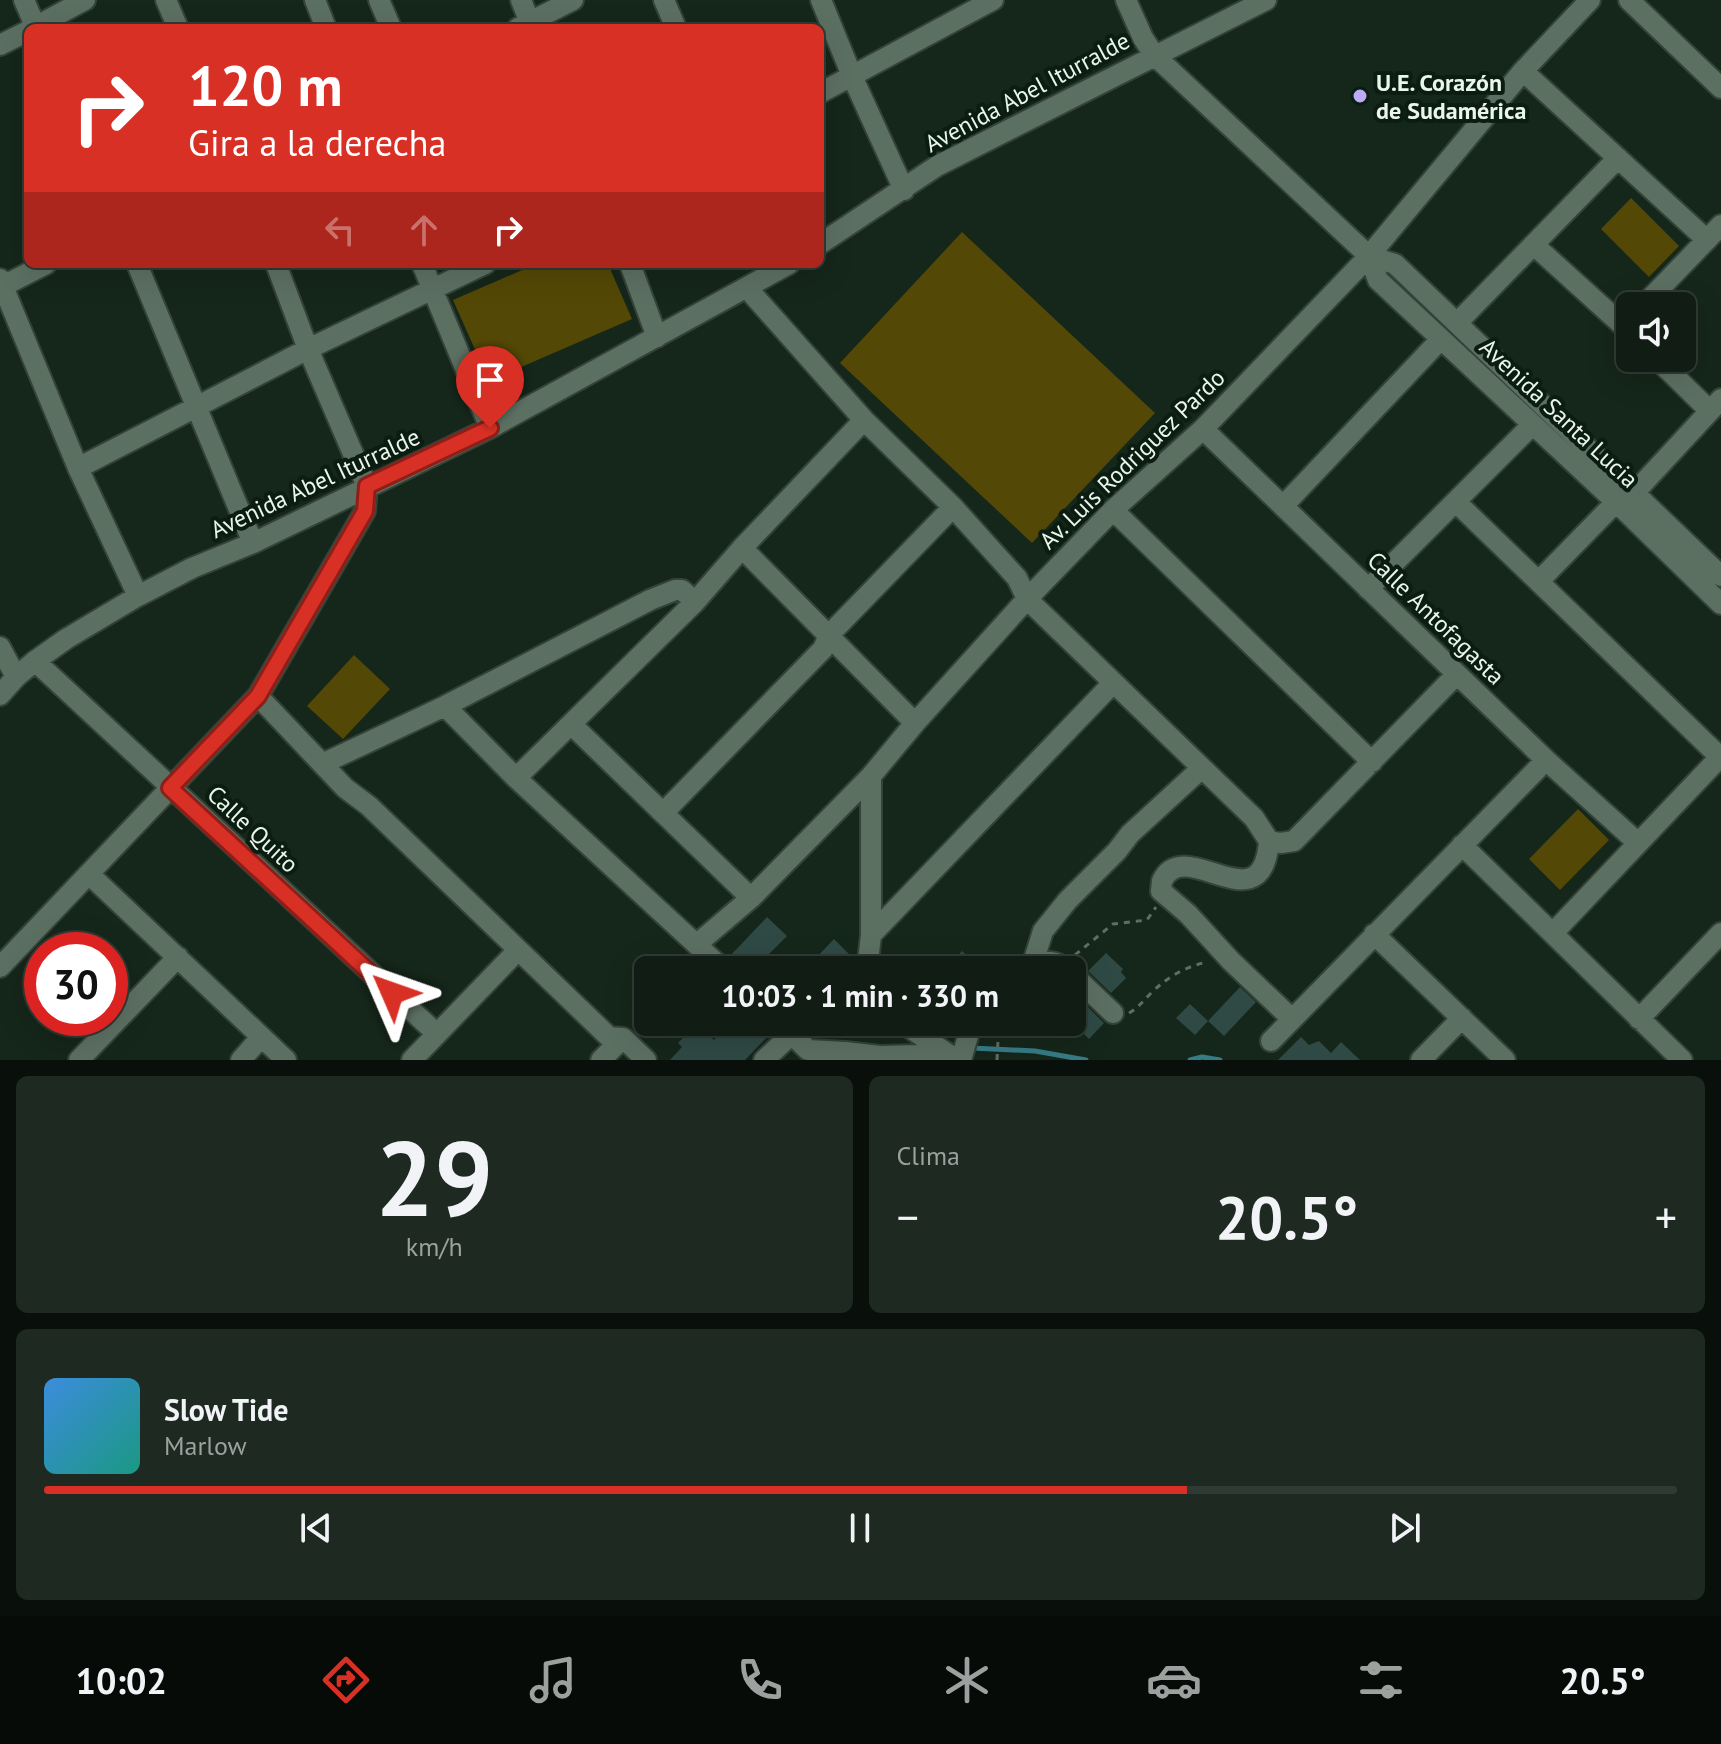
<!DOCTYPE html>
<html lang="es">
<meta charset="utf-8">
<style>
body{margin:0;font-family:"PT Sans",sans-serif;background:#1e2922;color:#f1f3f6;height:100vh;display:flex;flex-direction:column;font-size:30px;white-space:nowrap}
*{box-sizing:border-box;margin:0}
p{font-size:26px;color:#9ca1a0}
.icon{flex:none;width:44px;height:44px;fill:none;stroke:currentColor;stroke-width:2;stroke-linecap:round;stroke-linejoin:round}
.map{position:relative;height:1060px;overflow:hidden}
.panel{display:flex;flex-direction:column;gap:16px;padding:16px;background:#090f0b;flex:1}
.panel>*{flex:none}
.guide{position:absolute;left:24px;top:24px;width:800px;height:244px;border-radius:12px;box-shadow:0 8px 32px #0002,0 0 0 2px #303a34;background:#d93025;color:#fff;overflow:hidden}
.buttons{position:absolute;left:1616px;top:292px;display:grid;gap:16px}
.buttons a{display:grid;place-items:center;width:80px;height:80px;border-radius:12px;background:#101c14;box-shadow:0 8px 32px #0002,0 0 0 2px #303a34;font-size:40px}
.speed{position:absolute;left:24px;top:932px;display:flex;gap:16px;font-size:40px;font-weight:700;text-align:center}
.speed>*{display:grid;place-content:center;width:104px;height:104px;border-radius:50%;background:#101c14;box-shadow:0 8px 32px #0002,0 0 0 2px #303a34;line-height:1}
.speed .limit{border:12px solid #d22;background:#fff;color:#111}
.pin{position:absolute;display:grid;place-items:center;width:68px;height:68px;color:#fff;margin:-82px -34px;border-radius:50% 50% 50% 0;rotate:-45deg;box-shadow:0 0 8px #0007}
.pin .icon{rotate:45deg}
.me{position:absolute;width:88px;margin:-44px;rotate:313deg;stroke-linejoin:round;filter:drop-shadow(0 0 6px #0008)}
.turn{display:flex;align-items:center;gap:28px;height:168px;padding:0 32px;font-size:36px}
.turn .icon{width:104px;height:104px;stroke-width:2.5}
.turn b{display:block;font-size:56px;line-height:68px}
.lanes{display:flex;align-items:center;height:76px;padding:0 32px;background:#0003;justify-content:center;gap:40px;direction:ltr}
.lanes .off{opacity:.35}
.big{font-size:60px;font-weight:600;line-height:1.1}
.panel .widget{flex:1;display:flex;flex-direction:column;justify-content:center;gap:12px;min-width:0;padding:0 28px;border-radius:12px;background:#1e2922}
.panel .dial{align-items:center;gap:0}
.dial b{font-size:104px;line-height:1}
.song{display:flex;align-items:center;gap:24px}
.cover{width:96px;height:96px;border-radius:12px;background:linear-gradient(135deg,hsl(210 70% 55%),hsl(170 70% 35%))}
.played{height:8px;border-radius:4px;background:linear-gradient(90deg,#d93025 70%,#303a34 70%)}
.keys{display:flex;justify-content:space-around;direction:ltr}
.heat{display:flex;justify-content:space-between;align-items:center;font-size:44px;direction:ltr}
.panel .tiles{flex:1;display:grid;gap:16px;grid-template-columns:1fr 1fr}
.widget:last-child{grid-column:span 2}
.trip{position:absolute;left:634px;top:956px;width:452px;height:80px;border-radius:12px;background:#101c14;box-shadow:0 8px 32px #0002,0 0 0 2px #303a34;font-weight:600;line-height:80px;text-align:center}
.dock{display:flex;height:128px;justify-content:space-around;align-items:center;background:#060b08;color:#9ca1a0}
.dock .icon{width:56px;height:56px}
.dock .active{color:#d93025}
.dock b{font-size:36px;color:#f1f3f6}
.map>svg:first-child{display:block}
.garden{fill:#544806}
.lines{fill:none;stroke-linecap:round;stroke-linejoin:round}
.stream{stroke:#367c87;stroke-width:5}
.building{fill:#2f4a45}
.minor-casing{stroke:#344238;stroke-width:24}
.path{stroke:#5f6e63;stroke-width:3;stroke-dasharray:6 6;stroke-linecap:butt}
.minor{stroke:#5c7062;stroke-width:20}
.route-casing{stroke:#8d1f18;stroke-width:20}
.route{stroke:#d93025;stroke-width:14}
.poi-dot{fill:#bbaaf6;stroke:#0b1d11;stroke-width:3}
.labels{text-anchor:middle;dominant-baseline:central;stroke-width:8;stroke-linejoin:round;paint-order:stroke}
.poi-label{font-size:24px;font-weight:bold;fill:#eaf5ec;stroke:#0b1d11;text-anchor:start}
.street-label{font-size:24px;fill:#eaf5ec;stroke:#0b1d11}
</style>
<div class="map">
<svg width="1721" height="1060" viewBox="0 0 1721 1060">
<rect width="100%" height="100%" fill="#15261a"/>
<!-- garden -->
<path class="garden" d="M1631,198L1679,246L1649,277L1601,229Z
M962,232L1155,413L1032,543L840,363Z
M536,264H608L632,319L489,381L453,300Z
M354,655L390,689L343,739L307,706Z
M1578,809L1609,840L1560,890L1529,859Z"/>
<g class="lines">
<!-- stream -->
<path class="stream" d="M972,1048L1035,1051L1086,1060
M1190,1060L1202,1057L1220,1060"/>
</g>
<!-- building -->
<path class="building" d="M767,917L787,936L753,970H739L729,957Z
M834,939L849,954L834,970H822L813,961Z
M962,951L982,970H944Z
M1106,953L1123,969L1121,972L1126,978L1111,993L1088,971Z
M1240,987L1256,1002L1224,1036L1208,1021L1195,1035L1176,1018L1190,1004L1208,1021Z
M1086,1005L1104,1023L1089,1039L1072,1022Z
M730,1022H741L748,1029L755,1022H764L771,1033L745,1060H670L682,1047L678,1043L696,1024L714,1040Z
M1301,1037L1309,1045L1319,1041L1331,1053L1341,1042L1360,1060H1278Z"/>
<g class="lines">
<defs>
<path id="minor" d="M24,0L36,28
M166,0L178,28
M315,0L326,28
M379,0L391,28
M521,0L532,28
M664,0L676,28
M821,0L852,76L904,190
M1126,0L1143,38L1154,55L1369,256L1378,280L1616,502L1721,604
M1629,0L1721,88
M33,28L85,0
M518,28L573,0
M0,45L28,31
M1523,71L1707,240
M820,93L993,0
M820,244L937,166L1266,0
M1534,245L1630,332
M1369,256L1395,264L1721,576
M137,264L253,543
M422,264L490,428
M630,264L657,337
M0,279L78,468L138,596
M3,286L46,264
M747,288L864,420L953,507L1017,578L1027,599L1254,818L1269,841
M1643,306L1721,225
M1457,323L1618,158
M1656,358L1710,411
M1203,429L1546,760L1637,842
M78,468L308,349L485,264
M1456,502L1720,757
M1283,506L1441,339
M1113,510L1372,762
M742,548L915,723
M1539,581L1616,502L1635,492L1721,399
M1368,589L1532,425
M0,647L16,677
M35,661L437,1034
M0,695L16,677L35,661L66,639L138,596L192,568L253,543L490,428L789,264
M258,696L345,788L369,806L609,1037L623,1038L646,1060
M445,706L516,778L724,970
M571,724L751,898
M324,763L445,706L650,600L675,590H682L695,602
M516,778L695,602L742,548L864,420
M664,812L823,649L829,635L953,507
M1462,845L1682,1060
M90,875L286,1060
M1553,933L1721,756
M1374,934L1505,1060
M871,935L1113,683
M697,944L751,898L871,776L915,723L1027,599L1113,510L1203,429L1369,256L1523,71L1590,0
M1032,966C1044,960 1057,960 1067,970
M0,967L258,696L365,511L367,486L308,349L276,264
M867,970L871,935V776
M1027,970L1032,966L1043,931L1068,900L1117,851L1130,834L1202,768
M1072,974L1113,1013
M1292,1019L1231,961L1188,914L1161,891L1162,881C1185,833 1262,928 1269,841L1281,843L1294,841L1457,674
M1639,1019L1721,933
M779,1022L808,1050L845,1052L852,1060
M901,1022L954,1058
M1271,1041L1546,760
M845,1052L880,1056L919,1055L953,1060
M79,1060L178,957
M241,1060L261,1037
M412,1060L518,950
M601,1060L623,1038
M764,1060L805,1022
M961,1060L972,1022
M1421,1060L1462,1018"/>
</defs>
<!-- minor casing -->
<use href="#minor" class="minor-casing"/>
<!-- path -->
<path class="path" d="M1075,955L1113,924L1147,920L1156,907
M1129,1013C1138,1008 1144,1000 1152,992C1169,976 1185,967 1207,962
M997,1060L998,1041L1013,1022"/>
<!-- minor -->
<use href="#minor" class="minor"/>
</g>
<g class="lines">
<defs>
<path id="route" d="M392,993L170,788L258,696L365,511L367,486L490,428"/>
</defs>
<!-- route casing -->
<use href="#route" class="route-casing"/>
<!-- route -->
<use href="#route" class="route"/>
</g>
<!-- markers -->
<circle class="poi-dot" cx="1360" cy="96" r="8"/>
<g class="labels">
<!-- poi labels -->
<g class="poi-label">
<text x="1376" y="82">U.E. Corazón<tspan x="1376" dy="28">de Sudamérica</tspan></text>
</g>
<!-- street labels -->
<g class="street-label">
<text transform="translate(1027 92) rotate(-28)">Avenida Abel Iturralde</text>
<text transform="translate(1559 413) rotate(43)">Avenida Santa Lucia</text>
<text transform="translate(1132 459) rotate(-44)">Av. Luis Rodriguez Pardo</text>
<text transform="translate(315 483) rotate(-25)">Avenida Abel Iturralde</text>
<text transform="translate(1436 618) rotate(44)">Calle Antofagasta</text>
<text transform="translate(253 829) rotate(43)">Calle Quito</text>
</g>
</g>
</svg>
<div class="buttons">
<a><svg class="icon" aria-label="sound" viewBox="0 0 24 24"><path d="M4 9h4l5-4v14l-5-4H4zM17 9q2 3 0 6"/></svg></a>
</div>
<div class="speed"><div class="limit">30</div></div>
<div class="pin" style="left:490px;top:428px;background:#d93025"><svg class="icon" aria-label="arrive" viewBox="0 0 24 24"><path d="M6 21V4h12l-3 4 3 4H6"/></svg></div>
<svg class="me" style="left:392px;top:993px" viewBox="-20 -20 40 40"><path d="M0-17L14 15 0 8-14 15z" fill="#d93025" stroke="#fff" stroke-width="4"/></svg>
<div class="trip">10:03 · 1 min · 330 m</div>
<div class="guide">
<div class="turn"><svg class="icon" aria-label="right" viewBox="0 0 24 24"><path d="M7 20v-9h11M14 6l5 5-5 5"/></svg><div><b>120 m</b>Gira a la derecha</div></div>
<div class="lanes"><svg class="icon off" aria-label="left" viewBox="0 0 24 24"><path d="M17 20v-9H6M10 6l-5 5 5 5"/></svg><svg class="icon off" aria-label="ahead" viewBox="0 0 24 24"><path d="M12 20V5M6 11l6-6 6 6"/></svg><svg class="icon" aria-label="right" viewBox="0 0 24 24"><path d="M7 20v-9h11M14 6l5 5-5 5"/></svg></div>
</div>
</div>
<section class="panel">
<div class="tiles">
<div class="widget dial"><b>29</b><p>km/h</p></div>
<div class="widget"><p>Clima</p>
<div class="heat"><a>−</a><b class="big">20.5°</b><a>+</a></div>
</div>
<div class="widget">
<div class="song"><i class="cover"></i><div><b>Slow Tide</b><p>Marlow</p></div></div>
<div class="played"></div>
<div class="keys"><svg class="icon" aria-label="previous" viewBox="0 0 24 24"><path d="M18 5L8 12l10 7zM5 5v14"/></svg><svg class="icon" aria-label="pause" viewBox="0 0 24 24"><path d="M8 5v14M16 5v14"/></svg><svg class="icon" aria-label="next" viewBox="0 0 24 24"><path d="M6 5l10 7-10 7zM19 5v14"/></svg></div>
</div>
</div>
</section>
<nav class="dock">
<b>10:02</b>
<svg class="icon active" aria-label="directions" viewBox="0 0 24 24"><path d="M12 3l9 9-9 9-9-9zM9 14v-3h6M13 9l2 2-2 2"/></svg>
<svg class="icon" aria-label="music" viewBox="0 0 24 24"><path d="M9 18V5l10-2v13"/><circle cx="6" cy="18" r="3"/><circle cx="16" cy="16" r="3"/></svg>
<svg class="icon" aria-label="phone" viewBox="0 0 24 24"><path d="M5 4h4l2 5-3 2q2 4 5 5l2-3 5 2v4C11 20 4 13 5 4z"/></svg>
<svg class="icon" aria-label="climate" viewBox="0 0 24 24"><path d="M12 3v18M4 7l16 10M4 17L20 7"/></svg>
<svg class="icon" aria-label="car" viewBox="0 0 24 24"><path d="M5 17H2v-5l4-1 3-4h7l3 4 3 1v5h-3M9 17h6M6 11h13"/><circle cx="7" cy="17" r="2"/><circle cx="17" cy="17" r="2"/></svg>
<svg class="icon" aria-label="filters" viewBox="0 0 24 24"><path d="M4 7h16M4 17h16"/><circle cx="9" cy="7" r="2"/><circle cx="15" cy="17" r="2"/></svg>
<b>20.5°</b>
</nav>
